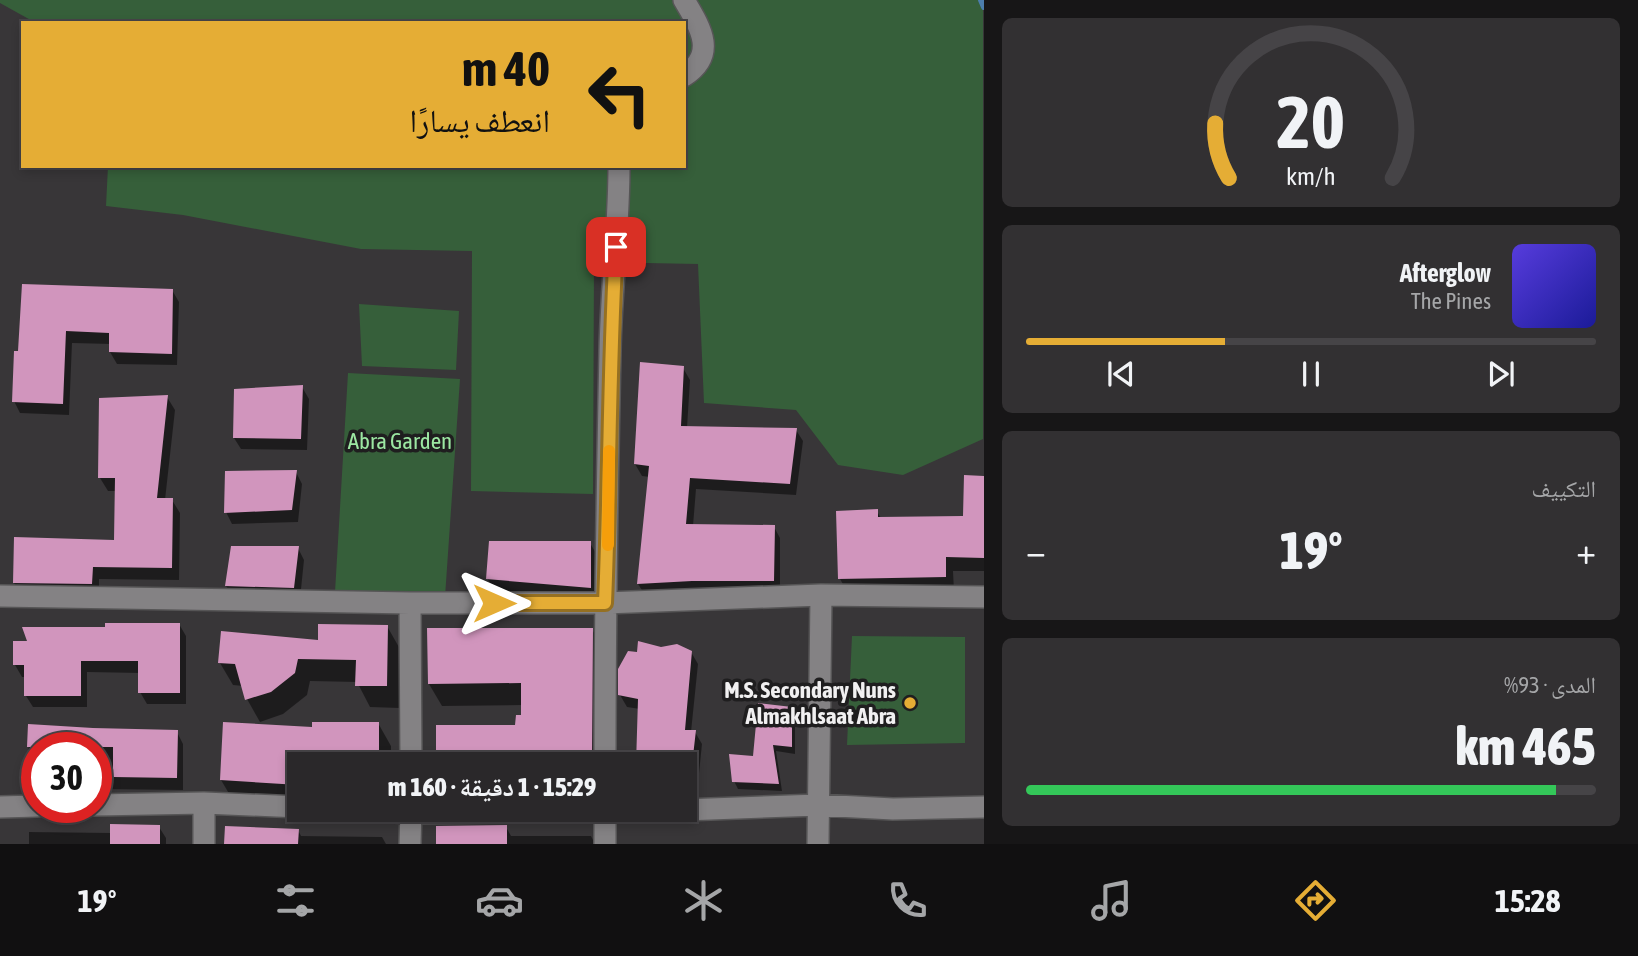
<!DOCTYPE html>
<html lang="ar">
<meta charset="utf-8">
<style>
body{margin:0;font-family:"Asap Condensed","Noto Naskh Arabic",sans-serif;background:#323032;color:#f1f3f6;direction:rtl;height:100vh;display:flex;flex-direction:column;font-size:26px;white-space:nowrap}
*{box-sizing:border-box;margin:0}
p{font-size:23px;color:#a5a6a8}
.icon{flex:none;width:38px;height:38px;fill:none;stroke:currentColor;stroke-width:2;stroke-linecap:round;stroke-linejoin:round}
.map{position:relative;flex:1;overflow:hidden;direction:ltr}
.panel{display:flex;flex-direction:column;gap:18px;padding:18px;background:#171617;width:654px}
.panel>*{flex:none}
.hud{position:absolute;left:21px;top:21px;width:665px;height:147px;border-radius:0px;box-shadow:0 4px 10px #0003,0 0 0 2px #464447;direction:rtl;background:#e5ad35;color:#111;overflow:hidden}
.speed{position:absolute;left:21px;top:732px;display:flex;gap:14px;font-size:35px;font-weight:700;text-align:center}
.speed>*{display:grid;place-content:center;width:91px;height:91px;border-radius:50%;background:#2a282a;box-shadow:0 4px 10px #0003,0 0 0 2px #464447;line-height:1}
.speed .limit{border:10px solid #d22;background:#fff;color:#111}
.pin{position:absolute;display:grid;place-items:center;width:60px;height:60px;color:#fff;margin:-30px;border-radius:14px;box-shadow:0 4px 10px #0006}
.me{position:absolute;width:77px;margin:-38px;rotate:90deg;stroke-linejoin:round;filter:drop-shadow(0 0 5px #0008)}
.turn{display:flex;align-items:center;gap:24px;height:147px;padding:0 21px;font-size:32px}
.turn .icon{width:91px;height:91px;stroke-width:2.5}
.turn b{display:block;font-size:49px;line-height:60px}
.big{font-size:52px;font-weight:800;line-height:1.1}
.panel .card{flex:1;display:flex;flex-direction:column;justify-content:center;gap:10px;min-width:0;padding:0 24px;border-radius:10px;background:#323032}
.panel .dial{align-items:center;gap:0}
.dial svg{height:182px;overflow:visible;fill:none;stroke:#464447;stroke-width:7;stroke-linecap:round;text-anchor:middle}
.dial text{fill:#f1f3f6;stroke:none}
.song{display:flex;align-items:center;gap:21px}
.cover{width:84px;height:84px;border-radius:10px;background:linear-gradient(135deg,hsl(250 70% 55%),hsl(240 70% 35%))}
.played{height:7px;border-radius:4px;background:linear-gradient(90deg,#e5ad35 35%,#464447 35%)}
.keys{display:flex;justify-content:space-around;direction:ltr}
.heat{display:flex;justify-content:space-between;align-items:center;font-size:38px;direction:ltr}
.charge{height:10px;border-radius:5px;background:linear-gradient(90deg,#34c759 93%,#464447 0)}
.trip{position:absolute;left:287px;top:752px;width:410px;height:70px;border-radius:0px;background:#2a282a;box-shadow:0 4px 10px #0003,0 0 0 2px #464447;font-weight:800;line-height:70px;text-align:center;direction:rtl}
.dock{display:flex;height:112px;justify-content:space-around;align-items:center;background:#111011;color:#a5a6a8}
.dock .icon{width:49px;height:49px}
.dock .on{color:#e5ad35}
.dock b{font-size:32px;color:#f1f3f6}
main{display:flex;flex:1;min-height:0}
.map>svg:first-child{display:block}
.green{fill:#365f3a}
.shadow{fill:#0007}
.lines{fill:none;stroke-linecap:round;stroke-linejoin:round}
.stream{stroke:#4c7dac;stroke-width:6}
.building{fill:#d195bd}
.minor-casing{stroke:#565556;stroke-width:24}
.minor{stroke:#848284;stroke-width:21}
.route-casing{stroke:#957022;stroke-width:18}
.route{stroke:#e5ad35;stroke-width:12}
.slow{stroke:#f59e0b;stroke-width:12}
.poi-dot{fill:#e5ad35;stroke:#1f1e1f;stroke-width:2.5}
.labels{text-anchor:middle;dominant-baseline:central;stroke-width:7;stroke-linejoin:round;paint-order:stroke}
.park-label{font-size:23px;fill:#9ce7a2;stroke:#1f1e1f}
.poi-label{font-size:23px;font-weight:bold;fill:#f1f0f1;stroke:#1f1e1f;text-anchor:end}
</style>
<main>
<section class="panel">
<div class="card dial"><svg viewBox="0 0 100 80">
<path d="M14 69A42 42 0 1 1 86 69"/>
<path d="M14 69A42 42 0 0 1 8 45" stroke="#e5ad35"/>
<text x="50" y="56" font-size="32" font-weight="700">20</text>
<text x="50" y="72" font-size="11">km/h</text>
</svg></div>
<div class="card">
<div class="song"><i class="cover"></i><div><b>Afterglow</b><p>The Pines</p></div></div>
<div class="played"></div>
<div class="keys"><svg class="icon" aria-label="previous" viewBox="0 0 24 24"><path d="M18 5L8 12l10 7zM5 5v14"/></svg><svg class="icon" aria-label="pause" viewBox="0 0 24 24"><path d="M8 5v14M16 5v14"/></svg><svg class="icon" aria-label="next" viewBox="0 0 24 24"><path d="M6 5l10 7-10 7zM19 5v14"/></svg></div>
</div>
<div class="card"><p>التكييف</p>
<div class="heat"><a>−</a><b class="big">19°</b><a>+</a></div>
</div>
<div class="card"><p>المدى · 93%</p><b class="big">465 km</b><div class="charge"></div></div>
</section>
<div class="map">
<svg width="984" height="844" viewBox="0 0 984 844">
<rect width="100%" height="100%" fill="#383638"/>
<!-- green -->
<path class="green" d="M0,0H983V439L903,475L838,465L796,410L704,403L698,264L594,262L593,494L471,491L472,251L361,249L183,215L106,206L108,166H684V23H36L0,3Z
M359,304L459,311L456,370L362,366Z
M348,373L460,379L445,597L335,592Z
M852,636L965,637V743L847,745Z"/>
<!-- shadow -->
<path class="shadow" d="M23,285L172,290L179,302L177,365L117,364L110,352L111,344L72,343L69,415L20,413L14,401L20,353Z
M683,368L690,380L687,428L796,430L803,441L796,495L696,489L693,526L774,527L780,538V593L645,595L638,584L650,477L642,476L635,464Z
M302,387L309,399L307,450L241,449L234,438Z
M167,397L175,410L165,500H172L180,513L179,580L99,579V597L22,596L14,583L116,541L117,491H108L100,478Z
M296,472L302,484L298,522L232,524L226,512Z
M984,477V571H953L954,591L848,593L840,579L877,511L881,519L965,518Z
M590,543L597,555V599L494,590L487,578Z
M298,548L304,560L300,599L233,597L226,586Z
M179,624L186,636V704H147L140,692V673L87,672V707H33L26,696V677H22L15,665L107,628Z
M387,626L400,649L399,708L370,707L357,682L310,681L307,695L283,714L260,722L247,699L243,686L233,685L220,663Z
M592,629L604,652L605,765H438L517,727L523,717V705L442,706L429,684V630Z
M661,649L691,652L698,664L691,732H695L702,744L696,802L684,801V765L640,709L627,707L620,695L639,654Z
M791,709L795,717V754L776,751L782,791L738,789L734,781L755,758Z
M378,723L391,746V765H299V806L234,802L221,780L314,729Z
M30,726L177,732L183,744V790L96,789V747H37V786H34L27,774Z
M159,827L166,838V844H29V832L112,833Z
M506,827L511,836H591L595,844H437L438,828Z
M226,828L298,830L301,836L382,837L386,844H226Z"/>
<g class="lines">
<!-- stream -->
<path class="stream" d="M981,0L984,7"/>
</g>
<!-- building -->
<path class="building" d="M22,284L173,289L172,354L109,352V333L66,331L63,404L12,402L14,351H18Z
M640,362L684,366L681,426L797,428L790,484L690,478L686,524L775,525L774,581H692L637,584L649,466L634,464Z
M303,385L301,439L233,438L234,389Z
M168,395L157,498H173L172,568L93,567L92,584L13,583L14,537L114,540L115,478H98L99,398Z
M297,470L292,510L224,513L225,471Z
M964,475L984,476V558L946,557V577L838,579L836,511L878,509V517L963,516Z
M489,541H591V588L486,579Z
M231,546H299L294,588L225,586Z
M105,623H180V693H138V661H81V696H24V665H13V641H27L22,627H105Z
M318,624L388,625L387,686H355L356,660L298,659L295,673L271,692L245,700L235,664L218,663L221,631L318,640Z
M427,628H593L592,765H436V725H515L516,715H521V683L428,684Z
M638,641L661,647L677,644L692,651L685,730H696L692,765H636L638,699L618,695V669L628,651L637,652Z
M758,703L792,707V747L773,745L779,784L732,782L729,754L753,756Z
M223,722L312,727V722H379V765H299V785L220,780Z
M28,724L93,728L178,730L177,778L113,777V747H27Z
M110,824L160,825V844H110Z
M507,825V844H436V826Z
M225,826L299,829L298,844H224Z"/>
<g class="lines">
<defs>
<path id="minor" d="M684,0C700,27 718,54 684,76
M0,596L410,603H605L821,595L984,597
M410,603L411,765
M605,765C605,627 607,489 610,351C611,290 619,228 619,166
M96,805L204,803L299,807
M0,807L37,806
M364,810L411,813L669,810
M684,810L818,805L893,809L984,807
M204,844V803
M410,844L411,810
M605,844V810
M818,844L821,595"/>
</defs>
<!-- minor casing -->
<use href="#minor" class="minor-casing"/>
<!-- minor -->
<use href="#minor" class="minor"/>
</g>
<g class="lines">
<defs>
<path id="route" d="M494,603H605C610,484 609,365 616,247"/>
</defs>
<!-- route casing -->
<use href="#route" class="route-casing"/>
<!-- route -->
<use href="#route" class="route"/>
<!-- slow -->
<path class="slow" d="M608,545L609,451"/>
</g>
<!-- markers -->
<circle class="poi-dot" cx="910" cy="703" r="7"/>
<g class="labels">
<!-- park labels -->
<g class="park-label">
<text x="400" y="441">Abra Garden</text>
</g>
<!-- poi labels -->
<g class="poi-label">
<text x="896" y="690">M.S. Secondary Nuns<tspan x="896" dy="26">Almakhlsaat Abra</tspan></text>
</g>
</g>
</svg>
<div class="speed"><div class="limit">30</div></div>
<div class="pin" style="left:616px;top:247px;background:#d93025"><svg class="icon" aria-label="arrive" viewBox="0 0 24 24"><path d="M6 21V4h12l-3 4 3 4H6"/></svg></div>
<svg class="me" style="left:494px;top:603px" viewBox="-20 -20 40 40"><path d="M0-17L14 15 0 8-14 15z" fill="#e5ad35" stroke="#fff" stroke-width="4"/></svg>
<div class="trip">15:29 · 1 دقيقة · 160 m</div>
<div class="hud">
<div class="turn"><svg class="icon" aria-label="left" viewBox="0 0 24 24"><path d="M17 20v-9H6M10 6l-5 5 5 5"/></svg><div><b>40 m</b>انعطف يسارًا</div></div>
</div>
</div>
</main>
<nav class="dock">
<b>15:28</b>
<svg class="icon on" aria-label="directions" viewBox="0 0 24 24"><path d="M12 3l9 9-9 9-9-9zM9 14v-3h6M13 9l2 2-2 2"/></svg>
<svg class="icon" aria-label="music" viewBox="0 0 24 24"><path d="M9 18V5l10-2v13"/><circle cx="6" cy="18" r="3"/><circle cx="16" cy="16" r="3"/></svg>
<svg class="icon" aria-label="phone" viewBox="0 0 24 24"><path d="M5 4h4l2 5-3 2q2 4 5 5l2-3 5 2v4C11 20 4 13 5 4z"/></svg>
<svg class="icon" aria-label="climate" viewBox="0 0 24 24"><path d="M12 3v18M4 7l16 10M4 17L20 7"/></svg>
<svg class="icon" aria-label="car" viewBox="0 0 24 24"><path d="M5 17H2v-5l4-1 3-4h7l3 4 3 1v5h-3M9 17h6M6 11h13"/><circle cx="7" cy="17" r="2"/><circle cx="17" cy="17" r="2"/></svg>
<svg class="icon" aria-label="filters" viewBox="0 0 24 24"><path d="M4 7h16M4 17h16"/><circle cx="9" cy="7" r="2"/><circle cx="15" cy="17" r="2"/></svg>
<b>19°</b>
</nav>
